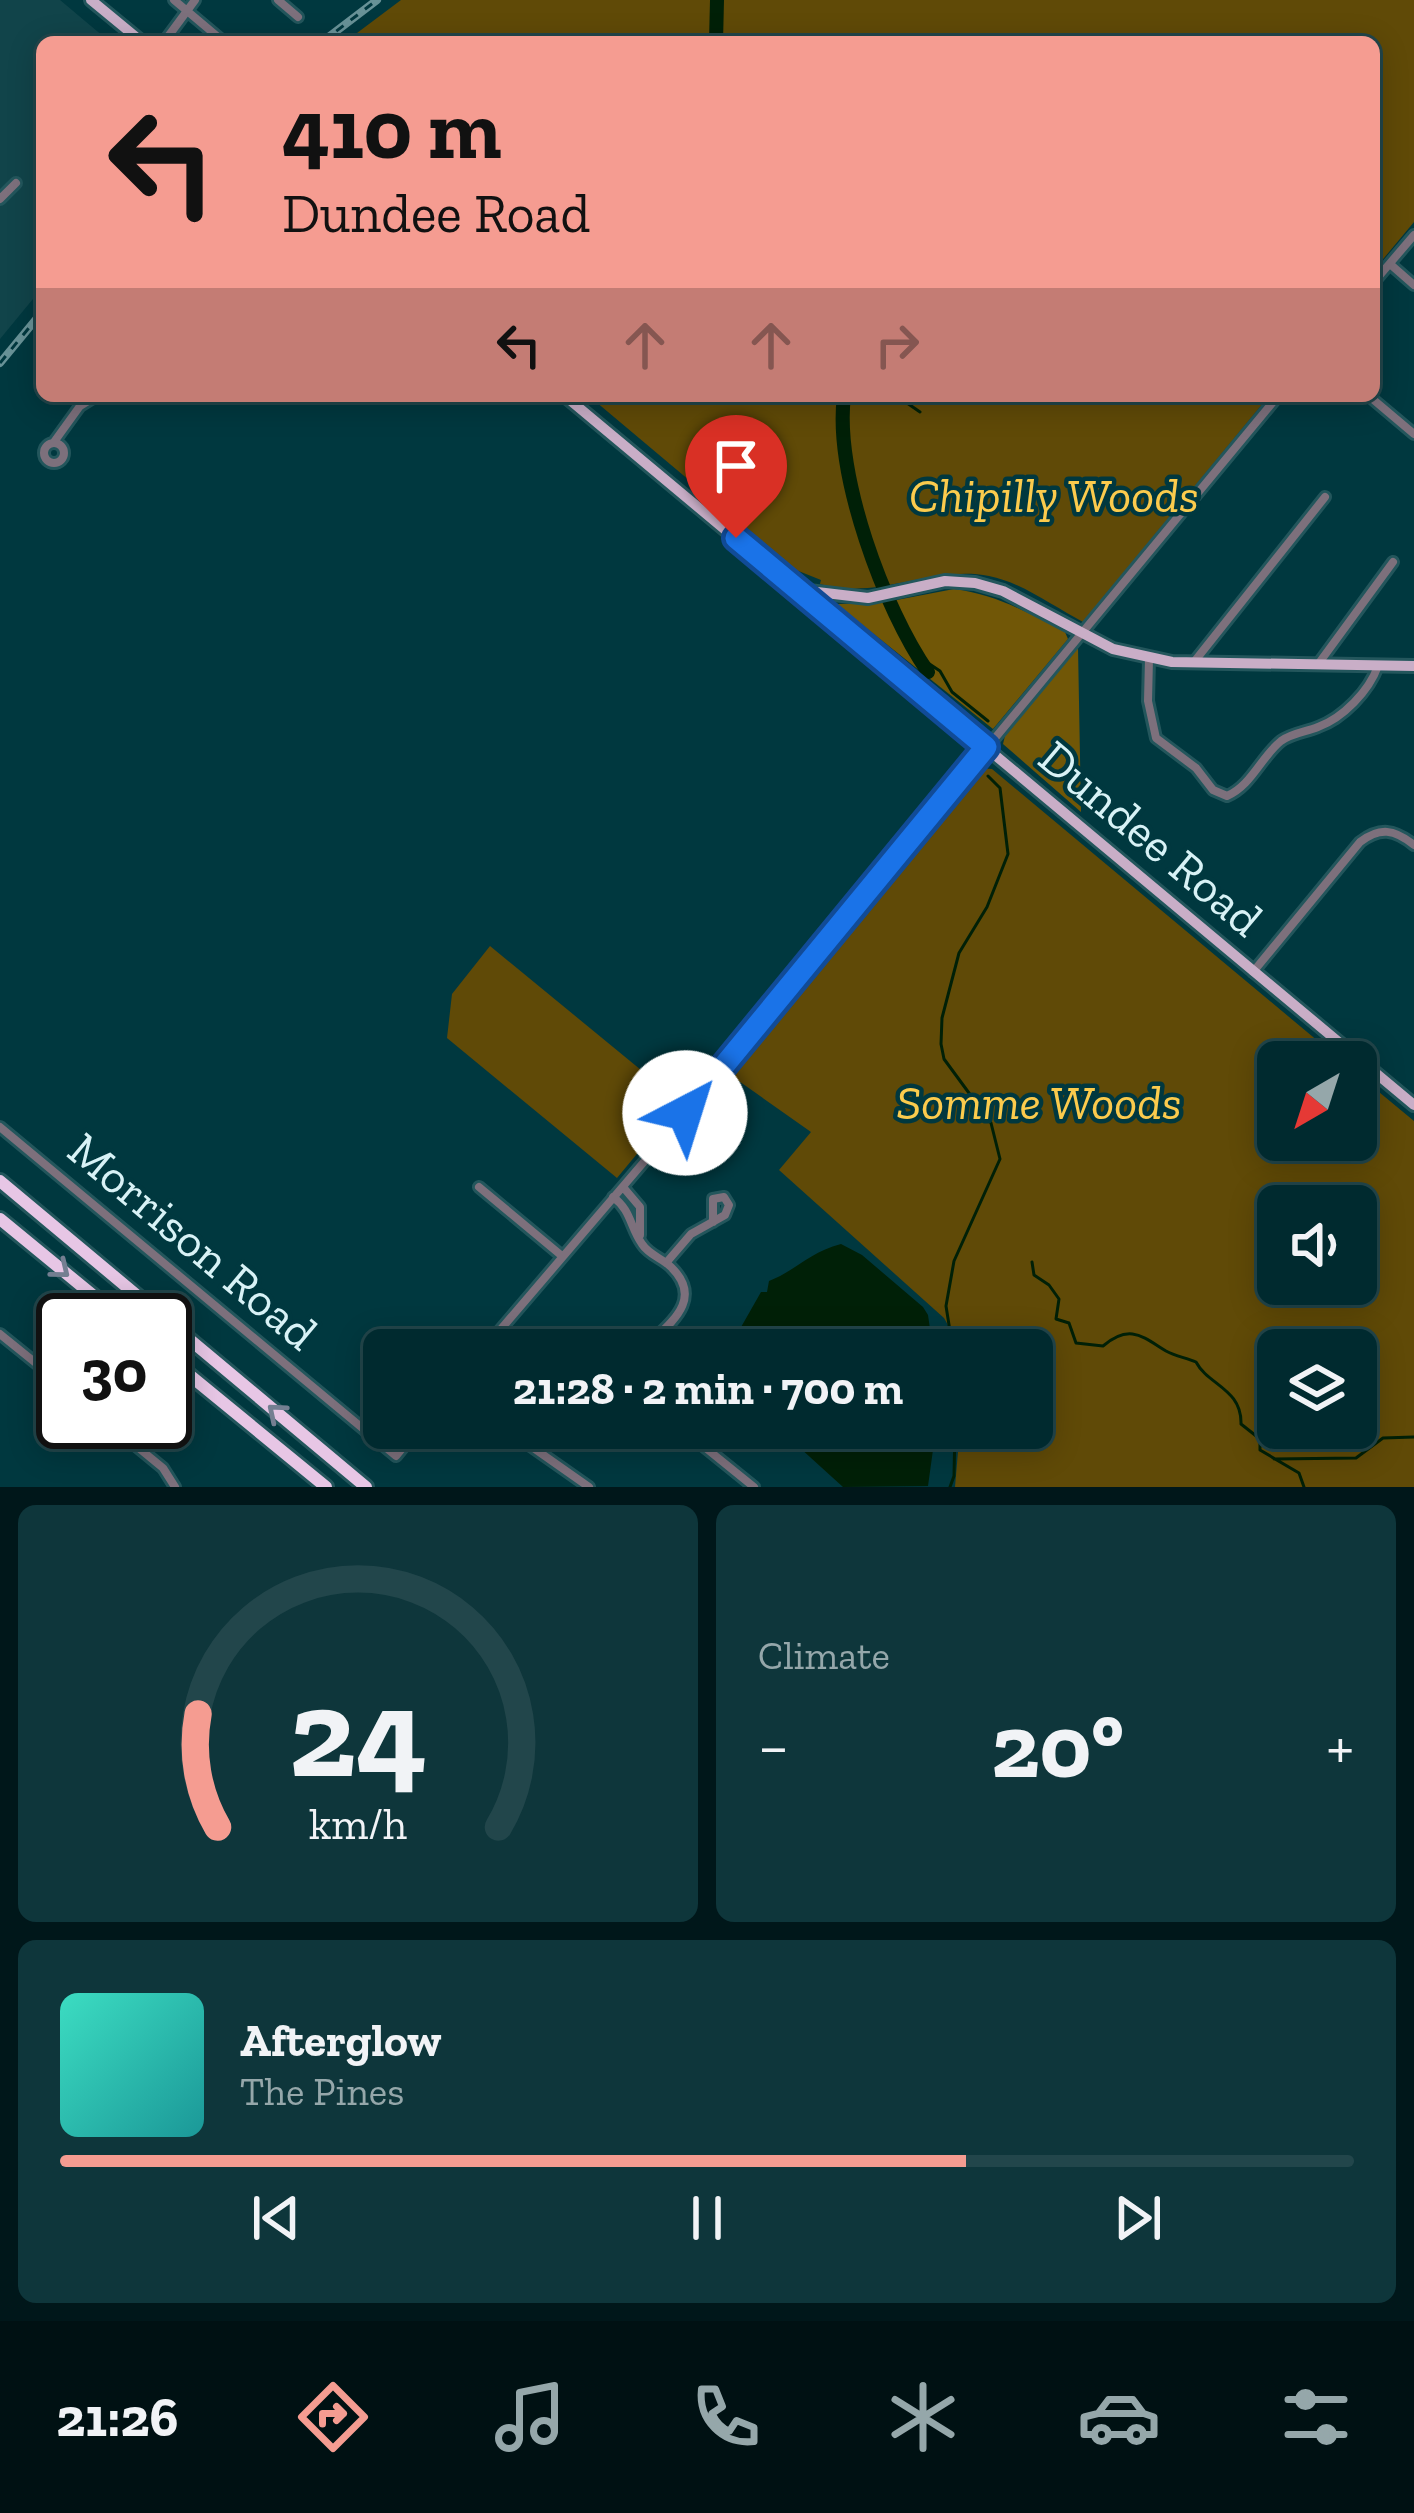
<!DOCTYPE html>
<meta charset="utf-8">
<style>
body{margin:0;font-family:"Zilla Slab",serif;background:#0e363b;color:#f1f3f6;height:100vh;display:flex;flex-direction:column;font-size:45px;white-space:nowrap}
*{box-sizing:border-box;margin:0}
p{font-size:39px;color:#95a7aa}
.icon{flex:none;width:66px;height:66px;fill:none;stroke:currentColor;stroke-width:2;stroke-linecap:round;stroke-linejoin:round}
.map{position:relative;height:1487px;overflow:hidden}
.side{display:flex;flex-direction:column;gap:18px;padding:18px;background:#00171a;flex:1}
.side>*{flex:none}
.guide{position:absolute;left:36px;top:36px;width:1344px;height:366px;border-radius:18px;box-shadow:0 6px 30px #0003,0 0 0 3px #22464b;background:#f59c91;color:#111;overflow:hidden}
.needle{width:78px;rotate:219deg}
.fabs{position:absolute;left:1257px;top:1041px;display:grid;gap:24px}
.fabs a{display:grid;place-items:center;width:120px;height:120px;border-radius:18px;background:#002a2f;box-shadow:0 6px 30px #0003,0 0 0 3px #22464b;font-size:60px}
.speed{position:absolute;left:36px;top:1293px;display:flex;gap:24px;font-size:60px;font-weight:700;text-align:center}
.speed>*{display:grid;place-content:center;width:156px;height:156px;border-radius:50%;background:#002a2f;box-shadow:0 6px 30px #0003,0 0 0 3px #22464b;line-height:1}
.speed .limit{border:6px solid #111;border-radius:18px;background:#fff;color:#111}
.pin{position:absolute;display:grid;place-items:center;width:102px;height:102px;color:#fff;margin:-123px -51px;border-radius:50% 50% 50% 0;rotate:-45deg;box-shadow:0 0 12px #0007}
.pin .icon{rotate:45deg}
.me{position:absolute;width:132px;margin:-66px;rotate:40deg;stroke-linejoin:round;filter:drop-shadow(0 0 9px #0008)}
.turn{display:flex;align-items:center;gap:42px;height:252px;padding:0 48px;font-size:54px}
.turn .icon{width:156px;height:156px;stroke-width:2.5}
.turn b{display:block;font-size:84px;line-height:102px}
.lanes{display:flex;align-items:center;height:114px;padding:0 48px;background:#0003;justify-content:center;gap:60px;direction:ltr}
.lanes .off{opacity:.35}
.big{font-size:90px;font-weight:800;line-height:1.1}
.side .card{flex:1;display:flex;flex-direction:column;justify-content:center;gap:18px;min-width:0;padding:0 42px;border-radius:18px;background:#0e363b}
.side .dial{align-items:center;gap:0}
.dial svg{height:312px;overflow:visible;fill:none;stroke:#22464b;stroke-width:7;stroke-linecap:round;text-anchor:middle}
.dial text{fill:#f1f3f6;stroke:none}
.song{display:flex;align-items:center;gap:36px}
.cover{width:144px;height:144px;border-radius:18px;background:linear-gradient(135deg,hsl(170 70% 55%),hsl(180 70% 35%))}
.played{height:12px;border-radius:6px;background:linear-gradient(90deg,#f59c91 70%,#22464b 70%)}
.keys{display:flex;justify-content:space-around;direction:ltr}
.heat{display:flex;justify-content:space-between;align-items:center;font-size:66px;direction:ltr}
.side .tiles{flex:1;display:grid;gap:18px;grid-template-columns:1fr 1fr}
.card:last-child{grid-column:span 2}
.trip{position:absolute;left:363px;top:1329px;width:690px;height:120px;border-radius:18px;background:#002a2f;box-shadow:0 6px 30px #0003,0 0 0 3px #22464b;font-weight:800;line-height:120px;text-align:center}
.tabs{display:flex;height:192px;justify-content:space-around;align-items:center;background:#001113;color:#95a7aa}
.tabs .icon{width:84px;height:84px}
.tabs .active{color:#f59c91}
.tabs b{font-size:54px;color:#f1f3f6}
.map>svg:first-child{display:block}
.built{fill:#11444a}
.green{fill:#604a07;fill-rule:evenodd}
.forest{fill:#715707}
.water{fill:#002007}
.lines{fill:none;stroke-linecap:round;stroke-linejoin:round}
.stream{stroke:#002007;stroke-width:3}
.river{stroke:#002007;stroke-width:14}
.minor-casing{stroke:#23565c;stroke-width:14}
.major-casing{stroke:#23565c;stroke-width:16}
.highway-casing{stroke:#23565c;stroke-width:18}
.minor{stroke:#7d707c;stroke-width:8}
.major{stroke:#c9aec7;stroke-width:10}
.highway{stroke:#e7c6e5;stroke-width:12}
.rail-casing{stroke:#689297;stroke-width:8}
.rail{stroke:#00383f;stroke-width:3;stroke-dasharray:9;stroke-linecap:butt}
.oneway{stroke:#747f92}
.route-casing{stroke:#114b97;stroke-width:30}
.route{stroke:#1a73e8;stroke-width:21}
.labels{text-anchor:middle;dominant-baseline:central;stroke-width:9;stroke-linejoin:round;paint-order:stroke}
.park-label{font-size:48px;font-style:italic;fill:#fbcb4d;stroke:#00383f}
.street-label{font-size:48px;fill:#d8f2f6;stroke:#00383f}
</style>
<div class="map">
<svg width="1414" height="1487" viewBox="0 0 1414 1487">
<rect width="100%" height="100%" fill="#00383f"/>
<!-- built -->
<path class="built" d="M0,0H60L110,42H42V288L0,339Z"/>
<!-- green -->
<path class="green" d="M401,0H1414V222L1374,270V42H345Z
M589,396H1269L1083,622C1054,607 1021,582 989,576C931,565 878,601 820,584L821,580L796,570Z
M978,768L992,769L1343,1062H1278V1140H1356V1073L1414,1121V1487H955L960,1428H1032V1350H962L944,1318L779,1170L811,1132L726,1072ZM1356,1206V1284H1278V1206ZM1356,1350V1428H1278V1350Z
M490,946L680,1102L617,1178L447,1038L452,994Z"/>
<!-- forest -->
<path class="forest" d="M954,589C995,594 1029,613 1065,632L1068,639L993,729L836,604L881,603Z
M1078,647L1081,812L1003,744L1005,736Z"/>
<!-- water -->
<path class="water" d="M841,1244L862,1255L923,1307L928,1315L933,1350H728L761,1292H767L769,1281C795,1271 810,1252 841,1244Z
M778,1428H936L928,1486L843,1487Z"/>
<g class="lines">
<!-- stream -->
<path class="stream" d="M907,403L920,412
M916,655L940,671L952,692L988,721
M1032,1262L1034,1275L1049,1285L1059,1299L1056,1319L1069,1323L1076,1343L1103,1346C1130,1323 1143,1337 1166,1351C1175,1356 1187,1358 1196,1362C1208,1385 1242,1389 1241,1424L1260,1439V1450L1299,1473L1304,1487
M953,1350L946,1306L954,1261L1000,1159L991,1123L944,1059L941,1044L942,1018L959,953L987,907L1008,854L1000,788L988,776
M1274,1459L1356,1458L1383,1438L1414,1437
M950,1487L954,1476L955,1428"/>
<!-- river -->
<path class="river" d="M716,42L717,0
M844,396C834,474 884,609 928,672"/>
<defs>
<path id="minor" d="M174,0L224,42
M278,0L298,17
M164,42L195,0
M0,199L16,183
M1390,264L1414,285
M1374,282L1414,235
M1369,396L1414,434
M54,442L80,406L96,396
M44 453a10 10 0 1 1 20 0a10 10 0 1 1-20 0Z
M1149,659L1148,701L1156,738L1196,768L1213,790L1227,796C1251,786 1261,757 1281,741C1292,733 1306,732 1318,727C1343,718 1369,691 1378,666
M1194,662L1325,497
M1319,663L1393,562
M1253,972L1360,842C1380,827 1394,829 1414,845
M0,1127L396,1456L419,1428
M479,1187L562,1256
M623,1187L640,1207V1235
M613,1197C631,1210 630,1227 642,1244C649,1255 662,1258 671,1267C707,1302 664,1327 643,1350
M666,1263L691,1234L725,1215L729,1205L724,1197L713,1199V1222
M0,1334L63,1385
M483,1350L655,1149L1278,396
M107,1422L163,1468L175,1487
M505,1428L589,1487
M681,1428L754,1487"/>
<path id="major" d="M91,0L142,42
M565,396L1414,1105
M800,590L868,598L945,581L975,583L1003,591L1113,649L1172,662L1414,666"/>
<path id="highway" d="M0,1181L366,1487
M0,1219L123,1320
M165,1355L326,1487"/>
</defs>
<!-- minor casing -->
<use href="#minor" class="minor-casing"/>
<!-- major casing -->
<use href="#major" class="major-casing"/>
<!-- highway casing -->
<use href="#highway" class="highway-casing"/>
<!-- minor -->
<use href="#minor" class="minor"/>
<!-- major -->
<use href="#major" class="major"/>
<!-- highway -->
<use href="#highway" class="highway"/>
<defs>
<path id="rail" d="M322,42L377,0
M0,363L42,312"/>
</defs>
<!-- rail casing -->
<use href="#rail" class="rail-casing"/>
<!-- rail -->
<use href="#rail" class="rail"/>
</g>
<!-- one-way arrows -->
<defs><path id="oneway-chevron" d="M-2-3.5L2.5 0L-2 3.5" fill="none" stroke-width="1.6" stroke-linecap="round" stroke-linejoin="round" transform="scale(3)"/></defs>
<g class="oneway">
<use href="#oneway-chevron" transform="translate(61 1270) rotate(39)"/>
<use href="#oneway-chevron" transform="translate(276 1412) rotate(-140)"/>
</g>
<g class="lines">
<defs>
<path id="route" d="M685,1113L986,747L736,538"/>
</defs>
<!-- route casing -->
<use href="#route" class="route-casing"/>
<!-- route -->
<use href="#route" class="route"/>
</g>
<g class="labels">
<!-- park labels -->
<g class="park-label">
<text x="1054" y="495">Chipilly Woods</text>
<text x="1039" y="1102">Somme Woods</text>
</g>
<!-- street labels -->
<g class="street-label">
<text transform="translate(1151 838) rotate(40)">Dundee Road</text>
<text transform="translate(193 1241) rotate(40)">Morrison Road</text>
</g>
</g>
</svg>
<div class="fabs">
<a><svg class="needle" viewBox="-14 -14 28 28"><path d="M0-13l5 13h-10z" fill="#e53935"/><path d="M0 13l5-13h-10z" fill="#95a7aa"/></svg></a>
<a><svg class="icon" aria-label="sound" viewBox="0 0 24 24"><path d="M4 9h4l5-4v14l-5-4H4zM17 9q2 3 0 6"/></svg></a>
<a><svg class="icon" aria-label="layers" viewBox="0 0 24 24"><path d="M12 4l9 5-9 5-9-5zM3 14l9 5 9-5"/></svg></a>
</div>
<div class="speed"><div class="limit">30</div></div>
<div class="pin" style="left:736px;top:538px;background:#d93025"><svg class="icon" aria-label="arrive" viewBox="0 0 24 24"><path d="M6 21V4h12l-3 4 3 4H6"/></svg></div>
<svg class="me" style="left:685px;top:1113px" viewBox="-20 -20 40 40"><circle r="19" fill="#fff"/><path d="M0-13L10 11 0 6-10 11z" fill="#1a73e8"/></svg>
<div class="trip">21:28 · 2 min · 700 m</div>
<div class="guide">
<div class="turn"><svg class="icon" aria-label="left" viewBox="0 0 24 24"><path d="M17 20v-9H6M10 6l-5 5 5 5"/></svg><div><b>410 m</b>Dundee Road</div></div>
<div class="lanes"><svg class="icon" aria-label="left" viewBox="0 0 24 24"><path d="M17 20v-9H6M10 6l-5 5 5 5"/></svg><svg class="icon off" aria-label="ahead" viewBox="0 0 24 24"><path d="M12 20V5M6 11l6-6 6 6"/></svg><svg class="icon off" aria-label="ahead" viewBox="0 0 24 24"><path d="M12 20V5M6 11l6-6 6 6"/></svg><svg class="icon off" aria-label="right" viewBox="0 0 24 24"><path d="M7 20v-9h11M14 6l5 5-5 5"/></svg></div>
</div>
</div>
<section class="side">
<div class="tiles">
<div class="card dial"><svg viewBox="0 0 100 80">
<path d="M14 69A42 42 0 1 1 86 69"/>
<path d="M14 69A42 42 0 0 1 9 40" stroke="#f59c91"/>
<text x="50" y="56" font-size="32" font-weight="700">24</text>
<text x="50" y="72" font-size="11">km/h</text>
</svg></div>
<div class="card"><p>Climate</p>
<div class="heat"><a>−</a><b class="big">20°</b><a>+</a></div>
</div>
<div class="card">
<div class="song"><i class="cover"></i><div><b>Afterglow</b><p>The Pines</p></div></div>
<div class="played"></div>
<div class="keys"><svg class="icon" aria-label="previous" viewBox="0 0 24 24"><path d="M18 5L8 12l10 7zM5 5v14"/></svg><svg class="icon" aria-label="pause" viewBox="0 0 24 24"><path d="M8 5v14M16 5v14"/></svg><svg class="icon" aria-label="next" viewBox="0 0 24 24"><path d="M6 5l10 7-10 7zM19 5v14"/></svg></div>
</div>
</div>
</section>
<nav class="tabs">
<b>21:26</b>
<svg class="icon active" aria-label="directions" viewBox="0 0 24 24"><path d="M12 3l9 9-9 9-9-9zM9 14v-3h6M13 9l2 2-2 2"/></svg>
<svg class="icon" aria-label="music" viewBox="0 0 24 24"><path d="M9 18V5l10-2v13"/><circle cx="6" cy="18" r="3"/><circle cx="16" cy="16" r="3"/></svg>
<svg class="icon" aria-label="phone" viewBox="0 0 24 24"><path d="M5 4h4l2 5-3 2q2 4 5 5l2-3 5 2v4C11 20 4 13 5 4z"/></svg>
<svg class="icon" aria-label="climate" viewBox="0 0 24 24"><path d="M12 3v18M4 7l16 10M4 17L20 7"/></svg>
<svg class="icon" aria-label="car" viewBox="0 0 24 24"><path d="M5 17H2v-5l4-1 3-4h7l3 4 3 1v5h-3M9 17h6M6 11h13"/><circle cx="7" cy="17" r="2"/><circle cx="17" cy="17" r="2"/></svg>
<svg class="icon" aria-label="filters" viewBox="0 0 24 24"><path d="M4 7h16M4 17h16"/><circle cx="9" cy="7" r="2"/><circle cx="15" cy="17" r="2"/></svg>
</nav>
